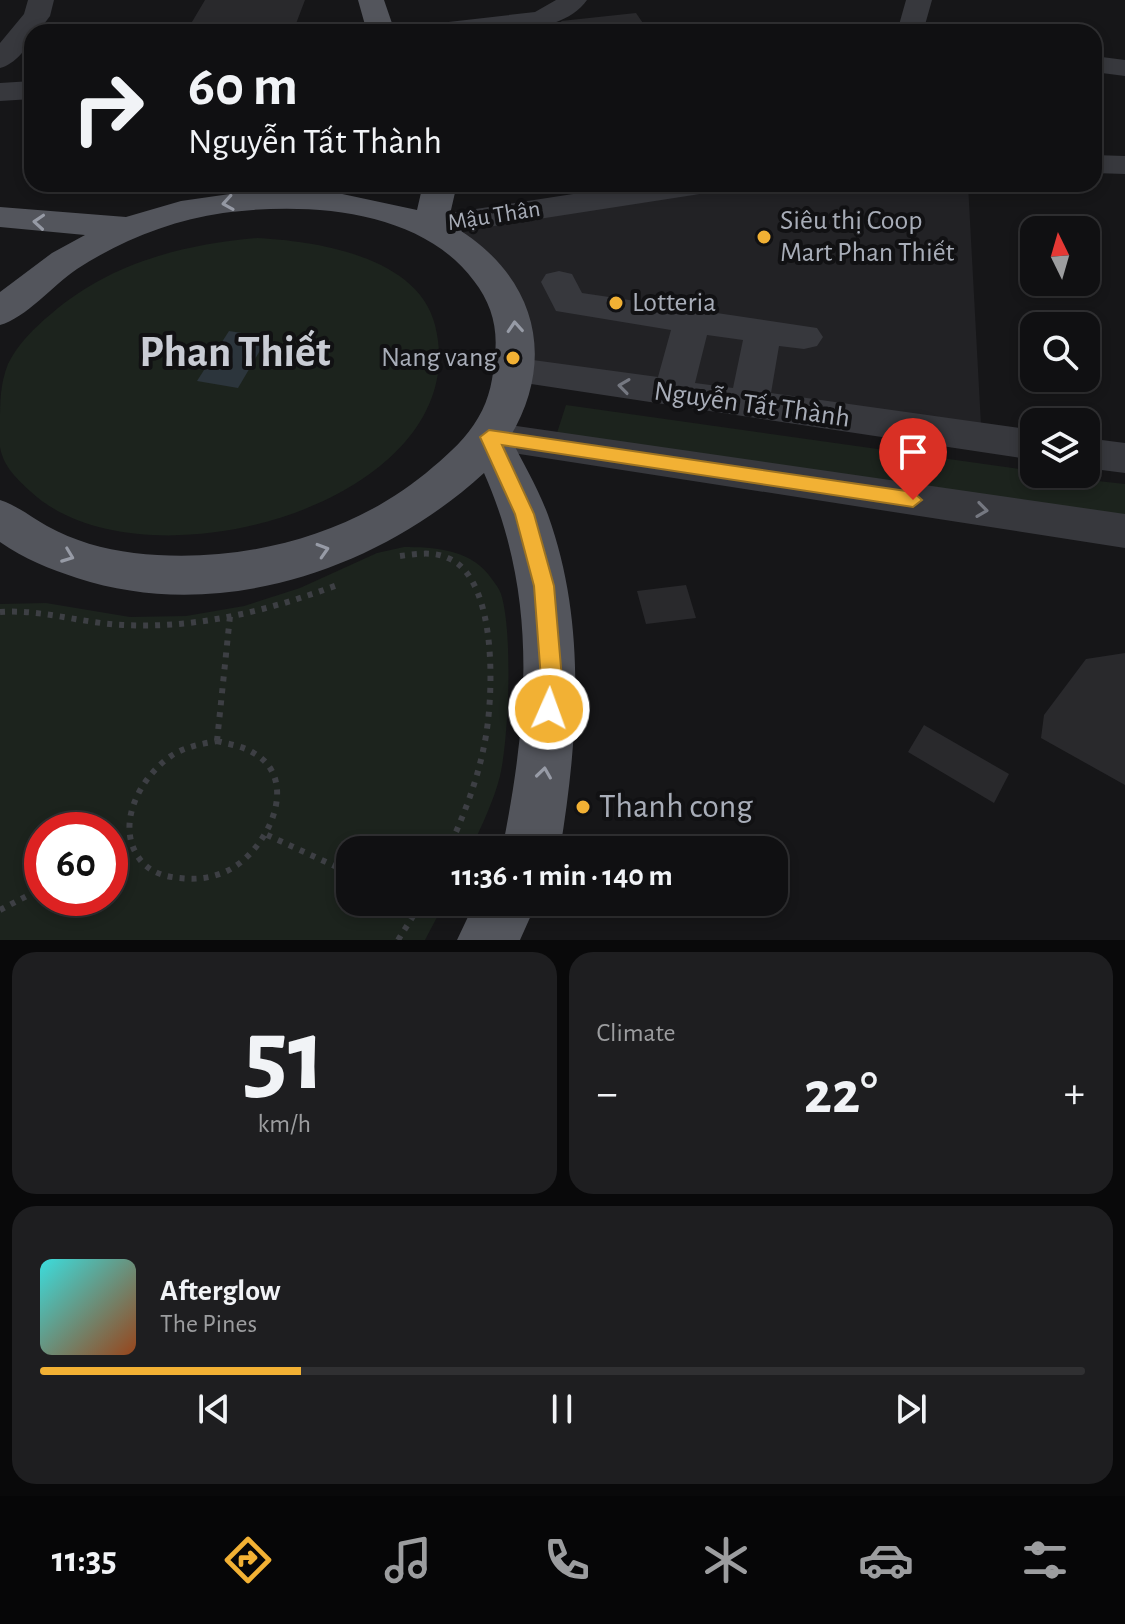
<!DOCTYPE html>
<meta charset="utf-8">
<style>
body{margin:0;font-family:"Alegreya Sans",sans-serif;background:#1e1e20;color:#f1f3f6;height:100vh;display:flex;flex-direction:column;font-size:30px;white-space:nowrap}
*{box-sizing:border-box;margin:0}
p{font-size:26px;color:#9c9d9f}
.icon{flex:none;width:44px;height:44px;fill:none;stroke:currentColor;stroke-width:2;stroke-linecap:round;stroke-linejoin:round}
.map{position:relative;height:940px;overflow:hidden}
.sheet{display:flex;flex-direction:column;gap:12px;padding:12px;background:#09090a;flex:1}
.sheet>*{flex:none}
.top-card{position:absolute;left:24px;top:24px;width:1078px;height:168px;border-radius:24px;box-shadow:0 4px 12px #0003,0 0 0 2px #303032;background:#101012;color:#f1f3f6;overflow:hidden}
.needle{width:52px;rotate:355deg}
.controls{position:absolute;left:1020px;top:216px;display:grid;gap:16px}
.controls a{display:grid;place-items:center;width:80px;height:80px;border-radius:16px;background:#101012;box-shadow:0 4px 12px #0003,0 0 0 2px #303032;font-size:40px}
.speed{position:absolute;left:24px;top:812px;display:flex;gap:16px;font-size:40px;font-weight:700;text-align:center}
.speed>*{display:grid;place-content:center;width:104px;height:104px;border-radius:50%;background:#101012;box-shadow:0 4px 12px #0003,0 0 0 2px #303032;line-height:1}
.speed .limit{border:12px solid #d22;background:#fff;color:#111}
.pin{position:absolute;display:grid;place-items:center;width:68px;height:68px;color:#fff;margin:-82px -34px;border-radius:50% 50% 50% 0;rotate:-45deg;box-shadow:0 0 8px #0007}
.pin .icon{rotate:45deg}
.me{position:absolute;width:88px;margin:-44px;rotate:2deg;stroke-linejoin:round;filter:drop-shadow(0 0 6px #0008)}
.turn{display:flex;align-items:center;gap:28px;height:168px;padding:0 32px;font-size:36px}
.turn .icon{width:104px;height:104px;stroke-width:2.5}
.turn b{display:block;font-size:56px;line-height:68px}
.big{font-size:60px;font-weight:600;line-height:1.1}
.sheet .card{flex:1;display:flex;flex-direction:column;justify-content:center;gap:12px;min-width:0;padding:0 28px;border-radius:24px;background:#1e1e20}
.sheet .dial{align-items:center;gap:0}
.dial b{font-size:104px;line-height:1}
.song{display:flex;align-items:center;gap:24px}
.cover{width:96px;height:96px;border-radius:12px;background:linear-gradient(135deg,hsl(180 70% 55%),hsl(20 70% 35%))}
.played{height:8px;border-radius:4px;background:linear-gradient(90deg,#f2b134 25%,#303032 25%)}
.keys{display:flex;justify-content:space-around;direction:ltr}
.heat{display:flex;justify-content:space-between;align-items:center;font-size:44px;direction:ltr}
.sheet .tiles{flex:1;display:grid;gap:12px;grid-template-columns:1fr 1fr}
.card:last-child{grid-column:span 2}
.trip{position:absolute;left:336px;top:836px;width:452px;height:80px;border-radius:24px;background:#101012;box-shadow:0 4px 12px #0003,0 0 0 2px #303032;font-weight:600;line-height:80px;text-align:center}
.dock{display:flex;height:128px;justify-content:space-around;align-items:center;background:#060607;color:#9c9d9f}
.dock .icon{width:56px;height:56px}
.dock .active{color:#f2b134}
.dock b{font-size:36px;color:#f1f3f6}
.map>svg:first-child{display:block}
.built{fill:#222225}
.green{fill:#1c231d;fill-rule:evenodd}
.water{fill:#2c353c}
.building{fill:#29292c}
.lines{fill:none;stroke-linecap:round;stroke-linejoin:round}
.path{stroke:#3d3f44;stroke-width:6;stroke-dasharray:5 7;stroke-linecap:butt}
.minor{fill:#37383d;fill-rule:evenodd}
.major{fill:#53555c;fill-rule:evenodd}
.oneway{stroke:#979ba6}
.oneway2{stroke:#757881}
.route{fill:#f2b134;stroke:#9d7322;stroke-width:2}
.poi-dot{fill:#f2b134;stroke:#111113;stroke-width:3}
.labels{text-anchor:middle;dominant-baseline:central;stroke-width:8;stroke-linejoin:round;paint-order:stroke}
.far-street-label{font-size:24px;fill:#a8adb8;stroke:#111113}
.poi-label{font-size:28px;fill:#a8adb8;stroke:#111113;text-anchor:start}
.street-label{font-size:28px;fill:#a8adb8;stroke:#111113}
.near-poi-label{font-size:34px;fill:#a8adb8;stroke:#111113;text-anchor:start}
.town-label{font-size:44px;font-weight:bold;fill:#c9ccd4;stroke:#111113}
</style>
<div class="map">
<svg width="1125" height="940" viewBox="0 0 1125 940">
<rect width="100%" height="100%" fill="#161618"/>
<!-- built -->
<path class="built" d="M795,184H968L981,425L510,358L459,219Z"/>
<!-- green -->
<path class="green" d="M257,238C315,241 418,256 435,325C480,502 142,597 30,491C17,479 3,466 0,447C0,440 0,431 0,423C0,402 0,384 8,364C17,345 35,327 51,314C110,263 181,245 257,238Z
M566,405L1034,471V474L1125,484V527L555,439Z
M404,547C433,547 468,549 488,574C492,579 499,588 501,594C513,631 509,737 500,776C494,801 481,826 471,850H350V902H445L425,940H0V604L46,603L130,617L186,616L244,606L300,588L377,553ZM42,830H110V898H42Z"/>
<!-- water -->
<path class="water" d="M229,331L268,337L238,388L197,381Z"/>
<!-- building -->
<path class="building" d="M205,0H305L294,29L189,27Z
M636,13L649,32H623L621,28L567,32L561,21Z
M686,585L696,618L646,624L637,591Z
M1125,653V785L1041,738L1044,715L1086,659Z
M924,725L1009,774L994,803L908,752Z"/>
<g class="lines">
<!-- path -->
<path class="path" d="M400,556C416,554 433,551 448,558C499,579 494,701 484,746C477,782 463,817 448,850
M0,612C41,609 81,623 123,625C198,629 271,610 340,584
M217,741C228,744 242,746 252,752C303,779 267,852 227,871C212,878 197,880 180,878C166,877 152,873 142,862C113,828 139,778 171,756C184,747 201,744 217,741Z
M217,741L230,616
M267,835L350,873
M110,853L130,842
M0,910L42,888
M398,940L422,902"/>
<!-- minor -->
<path class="minor" d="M28,0H54L50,16L38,32H32C31,46 14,65 0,68V43L24,14Z
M556,0H587C558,42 463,32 418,32L422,26L431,24L535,12Z
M906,0H932L923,32H897Z
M1094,56L1125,60V76L1094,72Z
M32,81V99L0,101V83Z
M1094,155L1125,156V174L1094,173Z
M638,184H716L711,191L700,194L430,236L418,233L413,226L418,219L430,216Z
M559,271L572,274L582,293L817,328L823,337L817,346L804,349L779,346L771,393L1034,430V460L504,380L499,371L504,362L518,358L658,377L671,330L556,311L541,282L546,274ZM707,335L743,340L733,388L695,383Z
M489,422L1125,514V548L475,447L469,437L475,427Z
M1086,438L1125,443V473L1086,468Z"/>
<!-- major -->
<path class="major" d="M358,0H384L395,32H367Z
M423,184H457L448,223C532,270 560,353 510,437C523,463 538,488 548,515C587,623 578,739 560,850H502C528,720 539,597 484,473C378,570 218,624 77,578C50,569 24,559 0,542V500C18,506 31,517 47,526C74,541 103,549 134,553C238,565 353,537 433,467C450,453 467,437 478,418C490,398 493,378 495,355C498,327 491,303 474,281C420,208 306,202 223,213C172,220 120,241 77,269C53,285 26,318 0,325V292L52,253L85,235L0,227V207L126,217L181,201L264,189L333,192L417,210Z
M475,902H537L520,940H457Z"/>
</g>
<!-- one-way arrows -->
<defs><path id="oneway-chevron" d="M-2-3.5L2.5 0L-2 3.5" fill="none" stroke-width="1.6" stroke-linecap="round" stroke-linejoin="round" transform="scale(2)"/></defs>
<g class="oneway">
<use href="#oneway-chevron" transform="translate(228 203) rotate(171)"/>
<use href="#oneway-chevron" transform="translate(39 222) rotate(-176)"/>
<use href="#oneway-chevron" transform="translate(515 327) rotate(-94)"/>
<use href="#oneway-chevron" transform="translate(323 550) rotate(-17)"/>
<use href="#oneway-chevron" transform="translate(68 556) rotate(21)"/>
<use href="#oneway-chevron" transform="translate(544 773) rotate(-82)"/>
</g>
<g class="oneway2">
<use href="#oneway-chevron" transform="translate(624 386) rotate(-172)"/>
<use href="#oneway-chevron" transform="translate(982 510) rotate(8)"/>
</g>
<!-- route -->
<path class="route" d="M489,430L913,492L922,500L913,507L502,445L534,514L554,586L562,679L557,715L549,718L542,715L538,709L541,679L534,586L515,514L480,437Z"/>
<!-- markers -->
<g class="poi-dot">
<circle cx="764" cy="237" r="8"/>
<circle cx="616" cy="303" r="8"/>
<circle cx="513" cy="358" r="8"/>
<circle cx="583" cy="807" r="8"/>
</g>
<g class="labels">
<!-- far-street labels -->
<g class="far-street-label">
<text transform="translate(494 216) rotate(-9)">Mậu Thân</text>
</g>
<!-- poi labels -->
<g class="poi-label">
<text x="780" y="221">Siêu thị Coop<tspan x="780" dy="32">Mart Phan Thiết</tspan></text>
<text x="632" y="303">Lotteria</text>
<text x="497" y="358" text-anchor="end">Nang vang</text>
</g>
<!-- street labels -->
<g class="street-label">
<text transform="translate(752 405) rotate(8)">Nguyễn Tất Thành</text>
</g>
<!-- near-poi labels -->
<g class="near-poi-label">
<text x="599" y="807">Thanh cong</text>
</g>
<!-- town labels -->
<g class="town-label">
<text x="235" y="353">Phan Thiết</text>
</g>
</g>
</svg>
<div class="controls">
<a><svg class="needle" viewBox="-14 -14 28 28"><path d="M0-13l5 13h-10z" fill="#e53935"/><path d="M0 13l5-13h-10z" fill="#9c9d9f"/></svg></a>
<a><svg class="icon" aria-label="search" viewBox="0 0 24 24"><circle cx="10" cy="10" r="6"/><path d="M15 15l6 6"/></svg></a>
<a><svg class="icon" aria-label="layers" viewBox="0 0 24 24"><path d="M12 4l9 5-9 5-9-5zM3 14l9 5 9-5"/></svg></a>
</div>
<div class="speed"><div class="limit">60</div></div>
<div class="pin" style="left:913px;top:500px;background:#d93025"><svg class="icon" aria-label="arrive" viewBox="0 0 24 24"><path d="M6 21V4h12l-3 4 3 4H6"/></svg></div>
<svg class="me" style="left:549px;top:709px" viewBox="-20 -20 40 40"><circle r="17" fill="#f2b134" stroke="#fff" stroke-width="3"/><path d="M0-11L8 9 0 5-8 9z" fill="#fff"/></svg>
<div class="trip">11:36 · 1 min · 140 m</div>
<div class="top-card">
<div class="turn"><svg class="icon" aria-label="right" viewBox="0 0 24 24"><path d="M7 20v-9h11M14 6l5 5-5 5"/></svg><div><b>60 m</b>Nguyễn Tất Thành</div></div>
</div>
</div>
<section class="sheet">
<div class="tiles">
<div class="card dial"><b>51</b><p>km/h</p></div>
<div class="card"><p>Climate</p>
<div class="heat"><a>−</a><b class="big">22°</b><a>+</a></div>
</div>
<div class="card">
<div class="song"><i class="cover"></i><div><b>Afterglow</b><p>The Pines</p></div></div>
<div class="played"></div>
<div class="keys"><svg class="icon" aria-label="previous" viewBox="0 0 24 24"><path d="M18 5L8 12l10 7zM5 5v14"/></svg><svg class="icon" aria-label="pause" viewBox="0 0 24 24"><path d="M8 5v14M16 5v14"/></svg><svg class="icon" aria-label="next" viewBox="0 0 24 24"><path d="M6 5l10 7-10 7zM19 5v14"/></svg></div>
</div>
</div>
</section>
<nav class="dock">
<b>11:35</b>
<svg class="icon active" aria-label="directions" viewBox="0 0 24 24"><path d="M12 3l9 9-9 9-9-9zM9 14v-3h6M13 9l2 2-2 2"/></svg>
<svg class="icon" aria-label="music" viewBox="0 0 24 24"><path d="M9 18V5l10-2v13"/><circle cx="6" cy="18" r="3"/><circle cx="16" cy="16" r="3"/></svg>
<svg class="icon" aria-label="phone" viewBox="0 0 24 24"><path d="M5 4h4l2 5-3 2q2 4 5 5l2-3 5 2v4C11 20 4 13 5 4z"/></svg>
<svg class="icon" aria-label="climate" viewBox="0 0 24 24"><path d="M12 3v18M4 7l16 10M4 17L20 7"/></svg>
<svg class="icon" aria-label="car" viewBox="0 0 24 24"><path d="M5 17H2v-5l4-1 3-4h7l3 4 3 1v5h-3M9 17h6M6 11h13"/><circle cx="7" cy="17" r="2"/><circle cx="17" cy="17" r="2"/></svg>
<svg class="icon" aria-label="filters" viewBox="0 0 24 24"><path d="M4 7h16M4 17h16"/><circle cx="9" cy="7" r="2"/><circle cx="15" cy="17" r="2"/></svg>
</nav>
